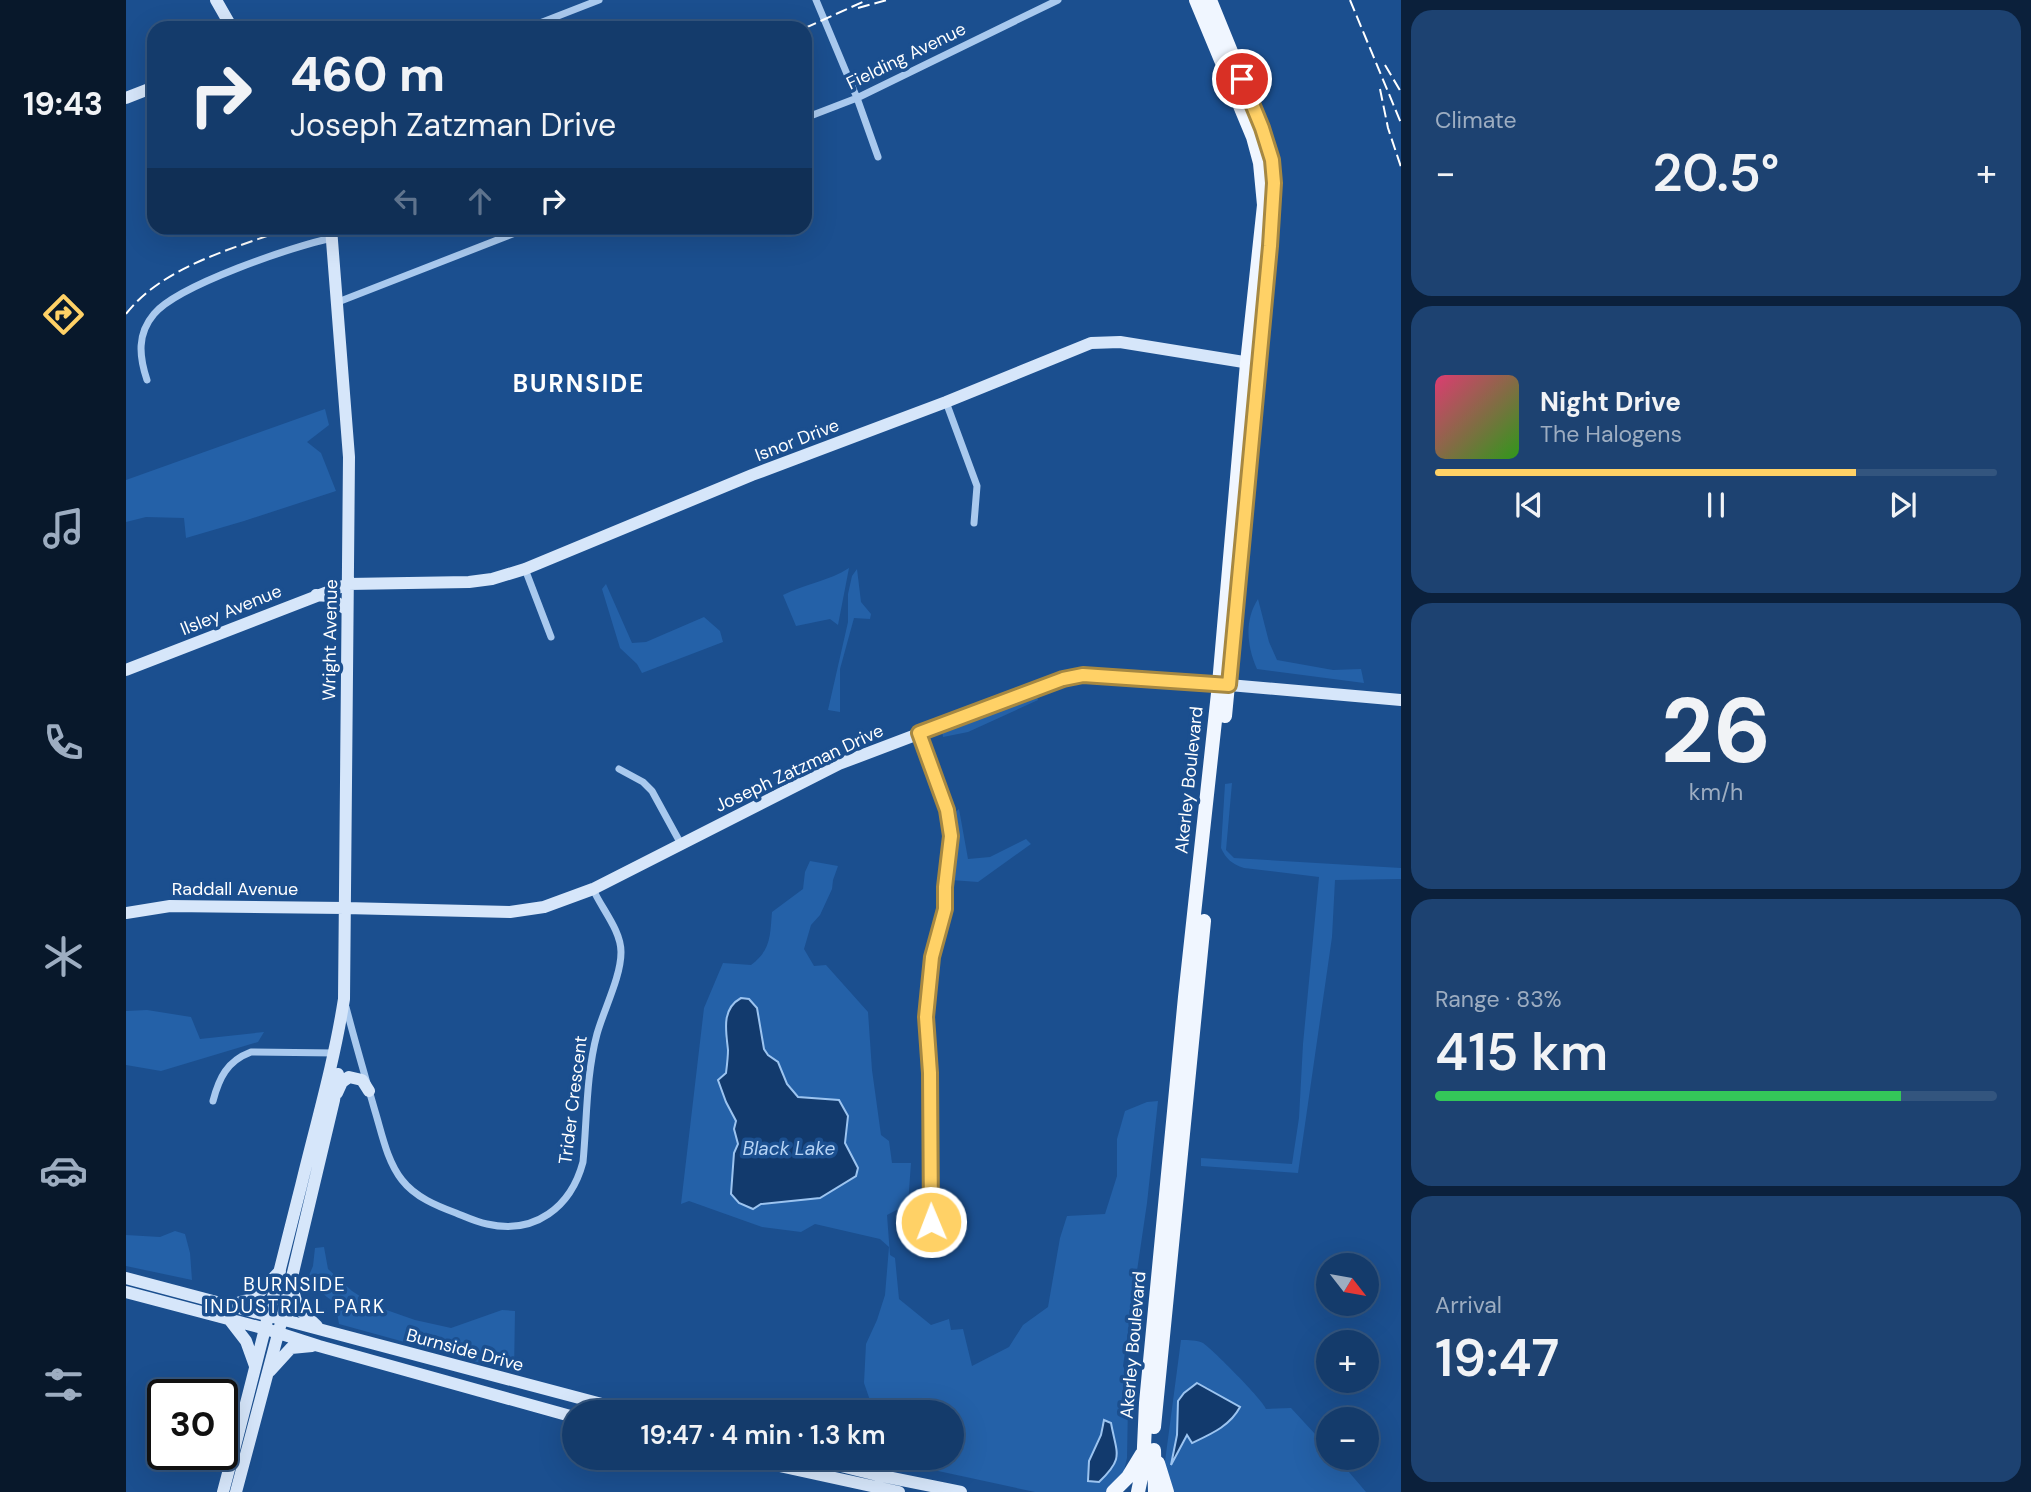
<!DOCTYPE html>
<meta charset="utf-8">
<style>
body{margin:0;font-family:"DM Sans",sans-serif;background:#1d4271;color:#f1f3f6;height:100vh;display:flex;flex-direction:column;font-size:26px;white-space:nowrap}
*{box-sizing:border-box;margin:0}
p{font-size:23px;color:#9dadc1}
.icon{flex:none;width:38px;height:38px;fill:none;stroke:currentColor;stroke-width:2;stroke-linecap:round;stroke-linejoin:round}
.map{position:relative;flex:1;overflow:hidden}
.side{display:flex;flex-direction:column;gap:10px;padding:10px;background:#0b203b;width:630px}
.side>*{flex:none}
.banner{position:absolute;left:21px;top:21px;width:665px;height:214px;border-radius:21px;box-shadow:0 7px 28px #0002,0 0 0 2px #33557e;background:#143b6b;color:#f1f3f6;overflow:hidden}
.needle{width:46px;rotate:121deg}
.controls{position:absolute;left:1190px;top:1253px;display:grid;gap:14px}
.controls a{display:grid;place-items:center;width:63px;height:63px;border-radius:50%;background:#143b6b;box-shadow:0 7px 28px #0002,0 0 0 2px #33557e;font-size:35px}
.speed{position:absolute;left:21px;top:1379px;display:flex;gap:14px;font-size:35px;font-weight:700;text-align:center}
.speed>*{display:grid;place-content:center;width:91px;height:91px;border-radius:50%;background:#143b6b;box-shadow:0 7px 28px #0002,0 0 0 2px #33557e;line-height:1}
.speed .limit{border:4px solid #111;border-radius:10px;background:#fff;color:#111}
.pin{position:absolute;display:grid;place-items:center;width:60px;height:60px;color:#fff;margin:-30px;border:4px solid #fff;border-radius:50%;box-shadow:0 2px 7px #0007}
.me{position:absolute;width:77px;margin:-38px;rotate:359deg;stroke-linejoin:round;filter:drop-shadow(0 0 5px #0008)}
.turn{display:flex;align-items:center;gap:24px;height:147px;padding:0 28px;font-size:32px}
.turn .icon{width:91px;height:91px;stroke-width:2.5}
.turn b{display:block;font-size:49px;line-height:60px}
.lanes{display:flex;align-items:center;height:66px;padding:0 28px;background:#0003;justify-content:center;gap:35px;direction:ltr}
.lanes .off{opacity:.35}
.big{font-size:52px;font-weight:600;line-height:1.1}
.side .widget{flex:1;display:flex;flex-direction:column;justify-content:center;gap:10px;min-width:0;padding:0 24px;border-radius:21px;background:#1d4271}
.side .dial{align-items:center;gap:0}
.dial b{font-size:91px;line-height:1}
.song{display:flex;align-items:center;gap:21px}
.cover{width:84px;height:84px;border-radius:10px;background:linear-gradient(135deg,hsl(340 70% 55%),hsl(110 70% 35%))}
.played{height:7px;border-radius:4px;background:linear-gradient(90deg,#ffd166 75%,#33557e 75%)}
.keys{display:flex;justify-content:space-around;direction:ltr}
.heat{display:flex;justify-content:space-between;align-items:center;font-size:38px;direction:ltr}
.charge{height:10px;border-radius:5px;background:linear-gradient(90deg,#34c759 83%,#33557e 0)}
.trip{position:absolute;left:436px;top:1400px;width:402px;height:70px;border-radius:35px;background:#143b6b;box-shadow:0 7px 28px #0002,0 0 0 2px #33557e;font-weight:600;line-height:70px;text-align:center}
main{display:flex;flex:1;min-height:0}
.dock{display:flex;flex-direction:column;width:126px;justify-content:space-around;align-items:center;background:#08182b;color:#9dadc1}
.dock .icon{width:49px;height:49px}
.dock .active{color:#ffd166}
.dock b{font-size:32px;color:#f1f3f6}
.map>svg:first-child{display:block}
.green{fill:#2461a8;fill-rule:evenodd}
.water{fill:#123a6d;stroke:#9cc4f0;stroke-width:2}
.lines{fill:none;stroke-linecap:round;stroke-linejoin:round}
.street{stroke:#a9c9ee;stroke-width:7}
.secondary{stroke:#d6e6fa;stroke-width:12}
.primary{stroke:#f0f6ff;stroke-width:14}
.rail{stroke:#fff;stroke-width:2;stroke-dasharray:12 5;stroke-linecap:butt}
.route-casing{stroke:#a68842;stroke-width:18}
.route{stroke:#ffd166;stroke-width:12}
.labels{text-anchor:middle;dominant-baseline:central;stroke-width:7;stroke-linejoin:round;paint-order:stroke}
.street-label{font-size:18px;fill:#fff;stroke:#1b4f8f}
.water-label{font-size:19px;font-style:italic;fill:#b5d3f5;stroke:#1b4f8f}
.neighbourhood-label{font-size:19px;letter-spacing:2px;fill:#fff;stroke:#1b4f8f}
.district-label{font-size:24px;font-weight:bold;letter-spacing:2px;fill:#fff;stroke:#1b4f8f}
</style>
<main>
<nav class="dock">
<b>19:43</b>
<svg class="icon active" aria-label="directions" viewBox="0 0 24 24"><path d="M12 3l9 9-9 9-9-9zM9 14v-3h6M13 9l2 2-2 2"/></svg>
<svg class="icon" aria-label="music" viewBox="0 0 24 24"><path d="M9 18V5l10-2v13"/><circle cx="6" cy="18" r="3"/><circle cx="16" cy="16" r="3"/></svg>
<svg class="icon" aria-label="phone" viewBox="0 0 24 24"><path d="M5 4h4l2 5-3 2q2 4 5 5l2-3 5 2v4C11 20 4 13 5 4z"/></svg>
<svg class="icon" aria-label="climate" viewBox="0 0 24 24"><path d="M12 3v18M4 7l16 10M4 17L20 7"/></svg>
<svg class="icon" aria-label="car" viewBox="0 0 24 24"><path d="M5 17H2v-5l4-1 3-4h7l3 4 3 1v5h-3M9 17h6M6 11h13"/><circle cx="7" cy="17" r="2"/><circle cx="17" cy="17" r="2"/></svg>
<svg class="icon" aria-label="filters" viewBox="0 0 24 24"><path d="M4 7h16M4 17h16"/><circle cx="9" cy="7" r="2"/><circle cx="15" cy="17" r="2"/></svg>
</nav>
<div class="map">
<svg width="1275" height="1492" viewBox="0 0 1275 1492">
<rect width="100%" height="100%" fill="#1b4f8f"/>
<!-- green -->
<path class="green" d="M199,409L203,425L181,442L195,453L210,491L118,521L60,538L58,518L20,517L0,522V480Z
M723,568L712,625L704,619L670,626L657,595C679,584 703,581 723,568Z
M731,569L735,602L745,614L744,619L728,618L714,669V712L702,710L722,622V594L726,576Z
M480,584L506,643L520,642L578,617L594,631L597,642L516,673L511,664L494,648L476,589Z
M1132,599L1143,642L1151,660L1207,670L1235,669L1238,683L1131,669C1121,646 1118,621 1132,599Z
M910,693L912,700L842,732L817,737L816,731Z
M1106,783L1100,850L1108,858L1275,868V879L1209,880L1206,937L1172,1173L1075,1166V1158L1166,1164L1173,1118L1177,1044L1193,877L1118,868C1106,864 1100,859 1095,848L1099,784Z
M833,809L842,859L864,857L900,839L905,844L852,882L825,880L829,861L827,814Z
M684,861L712,866L707,880L706,889L694,915L685,925L678,949L688,966L700,965L742,1012L746,1070L755,1135L763,1141L766,1163H785L782,1204L761,1215L764,1255L769,1258L773,1299L805,1325L823,1319L825,1330L837,1329L846,1366L883,1347L897,1325L922,1307L934,1238L941,1216L979,1214L991,1176V1139L999,1111L1021,1102L1032,1101L1021,1203L997,1366L1005,1385L1002,1404L1001,1458L994,1488L989,1492H909L752,1458H826V1412H748L738,1383L740,1344L751,1320L759,1295L763,1247L754,1239L689,1224L675,1232L636,1227L563,1201L555,1204L578,1008L597,963L625,965C645,950 644,936 646,912L677,889L679,872ZM623,999L631,1008L638,1049L642,1055L652,1062L661,1084L672,1097L713,1100L721,1134L719,1143L732,1168L694,1198L635,1204L627,1209L605,1194L608,1153L612,1144L608,1129L610,1121C604,1105 593,1094 595,1076L600,1073L602,1050L599,1038ZM975,1425L989,1444L992,1458L963,1461L975,1435Z
M21,1010L65,1017L74,1039L138,1032L132,1042L35,1071L0,1065V1011Z
M49,1231L59,1234L64,1253L66,1280L0,1266V1235L34,1237Z
M198,1247L202,1269L226,1291L249,1306L289,1320L325,1328L376,1310L389,1311L388,1372L213,1324L209,1302C197,1297 193,1286 181,1280L187,1266L189,1248Z
M1055,1340C1062,1340 1071,1340 1077,1343C1086,1349 1137,1400 1140,1409L1165,1408L1202,1448V1458H1211L1240,1492H1035ZM1081,1387L1090,1395L1114,1407L1061,1434L1046,1462L1053,1419L1052,1401Z"/>
<!-- water -->
<path class="water" d="M615,998L623,999L631,1008L638,1049L642,1055L652,1062L661,1084L672,1097L713,1100L722,1116L719,1143L732,1168L730,1176L694,1198L635,1204L627,1209L613,1203L605,1194L608,1153L612,1144L608,1129L610,1121L600,1102L592,1080L600,1073C601,1065 602,1057 602,1050C600,1031 595,1009 615,998Z
M1071,1383L1114,1407C1104,1426 1085,1434 1066,1443L1061,1435L1045,1465L1051,1435L1052,1401L1058,1393Z
M978,1420L985,1423C991,1455 998,1458 973,1482L962,1481L963,1461L975,1435Z"/>
<g class="lines">
<!-- street -->
<path class="street" d="M690,0L731,98L752,157
M401,28L473,0
M679,118L731,98L932,0
M212,302L402,228
M21,380C13,356 11,334 28,314C52,285 168,246 206,238
M820,402L851,486L848,523
M399,569L425,637
M793,733L821,810L825,836L819,886V909L806,957L800,1016L804,1073L805,1222
M493,769L517,782L526,791L555,844
M220,1007C229,1042 239,1076 249,1111C256,1134 261,1161 276,1180C289,1197 311,1206 330,1213C340,1217 350,1222 361,1224C409,1235 445,1207 457,1162C461,1120 460,1075 471,1034C478,1009 495,977 495,952C495,930 475,908 467,889
M87,1101C93,1078 101,1061 125,1052L209,1053"/>
<!-- secondary -->
<path class="secondary" d="M90,0L106,28
M0,98L28,87
M190,595L202,596L221,610
M0,670L222,584L343,582L366,579L399,569L626,475L820,402L965,343L994,342L1130,364
M0,913L44,906L219,908L384,912L418,907L467,889L713,764L937,679L957,675L977,674L1275,700
M211,1093L216,1082L223,1077L236,1080L243,1091
M0,1278L506,1412
M166,1287L172,1308L191,1326
M0,1292L140,1329L193,1346L448,1417
M108,1304L128,1298L154,1271
M103,1319L120,1341L129,1366
M144,1371L165,1348L186,1346
M617,1458L773,1492
M683,1458L751,1475L835,1492
M97,1492C124,1390 149,1288 175,1186C190,1124 208,1063 218,999L223,457L205,228
M110,1492L156,1319L208,1100L212,1074"/>
<!-- primary -->
<path class="primary" d="M1084,0L1136,128L1146,160L1148,183L1144,246L1099,716
M1028,1427L1078,921
M1028,1450L1029,1492
M1032,1463L1041,1492
M987,1492L1002,1477L1016,1454
M1012,1492L1017,1468L1020,1403L1059,997L1093,684L1121,363L1138,205L1134,163L1127,137L1070,0"/>
<!-- rail -->
<path class="rail" d="M1224,0L1275,123
M732,8L761,0
M679,28L741,0
M1259,65L1275,92
M1254,89L1262,128L1275,167
M0,314C37,266 109,248 164,228"/>
</g>
<g class="lines">
<defs>
<path id="route" d="M805,1222L804,1073L800,1017L806,957L819,909V887L825,836L821,810L793,733L937,679L957,675L1103,685L1144,246L1148,183L1146,160L1136,128L1116,79"/>
</defs>
<!-- route casing -->
<use href="#route" class="route-casing"/>
<!-- route -->
<use href="#route" class="route"/>
</g>
<g class="labels">
<!-- street labels -->
<g class="street-label">
<text transform="translate(780 56) rotate(-26)">Fielding Avenue</text>
<text transform="translate(671 440) rotate(-21)">Isnor Drive</text>
<text transform="translate(105 610) rotate(-22)">Ilsley Avenue</text>
<text transform="translate(204 640) rotate(-89)">Wright Avenue</text>
<text transform="translate(673 768) rotate(-25)">Joseph Zatzman Drive</text>
<text transform="translate(1063 780) rotate(-84)">Akerley Boulevard</text>
<text x="109" y="889">Raddall Avenue</text>
<text transform="translate(447 1100) rotate(-83)">Trider Crescent</text>
<text transform="translate(1007 1345) rotate(-85)">Akerley Boulevard</text>
<text transform="translate(339 1350) rotate(15)">Burnside Drive</text>
</g>
<!-- water labels -->
<g class="water-label">
<text x="663" y="1148">Black Lake</text>
</g>
<!-- neighbourhood labels -->
<g class="neighbourhood-label">
<text x="169" y="1284">BURNSIDE<tspan x="169" dy="22">INDUSTRIAL PARK</tspan></text>
</g>
<!-- district labels -->
<g class="district-label">
<text x="453" y="383">BURNSIDE</text>
</g>
</g>
</svg>
<div class="controls">
<a><svg class="needle" viewBox="-14 -14 28 28"><path d="M0-13l5 13h-10z" fill="#e53935"/><path d="M0 13l5-13h-10z" fill="#9dadc1"/></svg></a>
<a>+</a>
<a>−</a>
</div>
<div class="speed"><div class="limit">30</div></div>
<div class="pin" style="left:1116px;top:79px;background:#d93025"><svg class="icon" aria-label="arrive" viewBox="0 0 24 24"><path d="M6 21V4h12l-3 4 3 4H6"/></svg></div>
<svg class="me" style="left:805px;top:1222px" viewBox="-20 -20 40 40"><circle r="17" fill="#ffd166" stroke="#fff" stroke-width="3"/><path d="M0-11L8 9 0 5-8 9z" fill="#fff"/></svg>
<div class="trip">19:47 · 4 min · 1.3 km</div>
<div class="banner">
<div class="turn"><svg class="icon" aria-label="right" viewBox="0 0 24 24"><path d="M7 20v-9h11M14 6l5 5-5 5"/></svg><div><b>460 m</b>Joseph Zatzman Drive</div></div>
<div class="lanes"><svg class="icon off" aria-label="left" viewBox="0 0 24 24"><path d="M17 20v-9H6M10 6l-5 5 5 5"/></svg><svg class="icon off" aria-label="ahead" viewBox="0 0 24 24"><path d="M12 20V5M6 11l6-6 6 6"/></svg><svg class="icon" aria-label="right" viewBox="0 0 24 24"><path d="M7 20v-9h11M14 6l5 5-5 5"/></svg></div>
</div>
</div>
<section class="side">
<div class="widget"><p>Climate</p>
<div class="heat"><a>−</a><b class="big">20.5°</b><a>+</a></div>
</div>
<div class="widget">
<div class="song"><i class="cover"></i><div><b>Night Drive</b><p>The Halogens</p></div></div>
<div class="played"></div>
<div class="keys"><svg class="icon" aria-label="previous" viewBox="0 0 24 24"><path d="M18 5L8 12l10 7zM5 5v14"/></svg><svg class="icon" aria-label="pause" viewBox="0 0 24 24"><path d="M8 5v14M16 5v14"/></svg><svg class="icon" aria-label="next" viewBox="0 0 24 24"><path d="M6 5l10 7-10 7zM19 5v14"/></svg></div>
</div>
<div class="widget dial"><b>26</b><p>km/h</p></div>
<div class="widget"><p>Range · 83%</p><b class="big">415 km</b><div class="charge"></div></div>
<div class="widget"><p>Arrival</p><b class="big">19:47</b></div>
</section>
</main>
